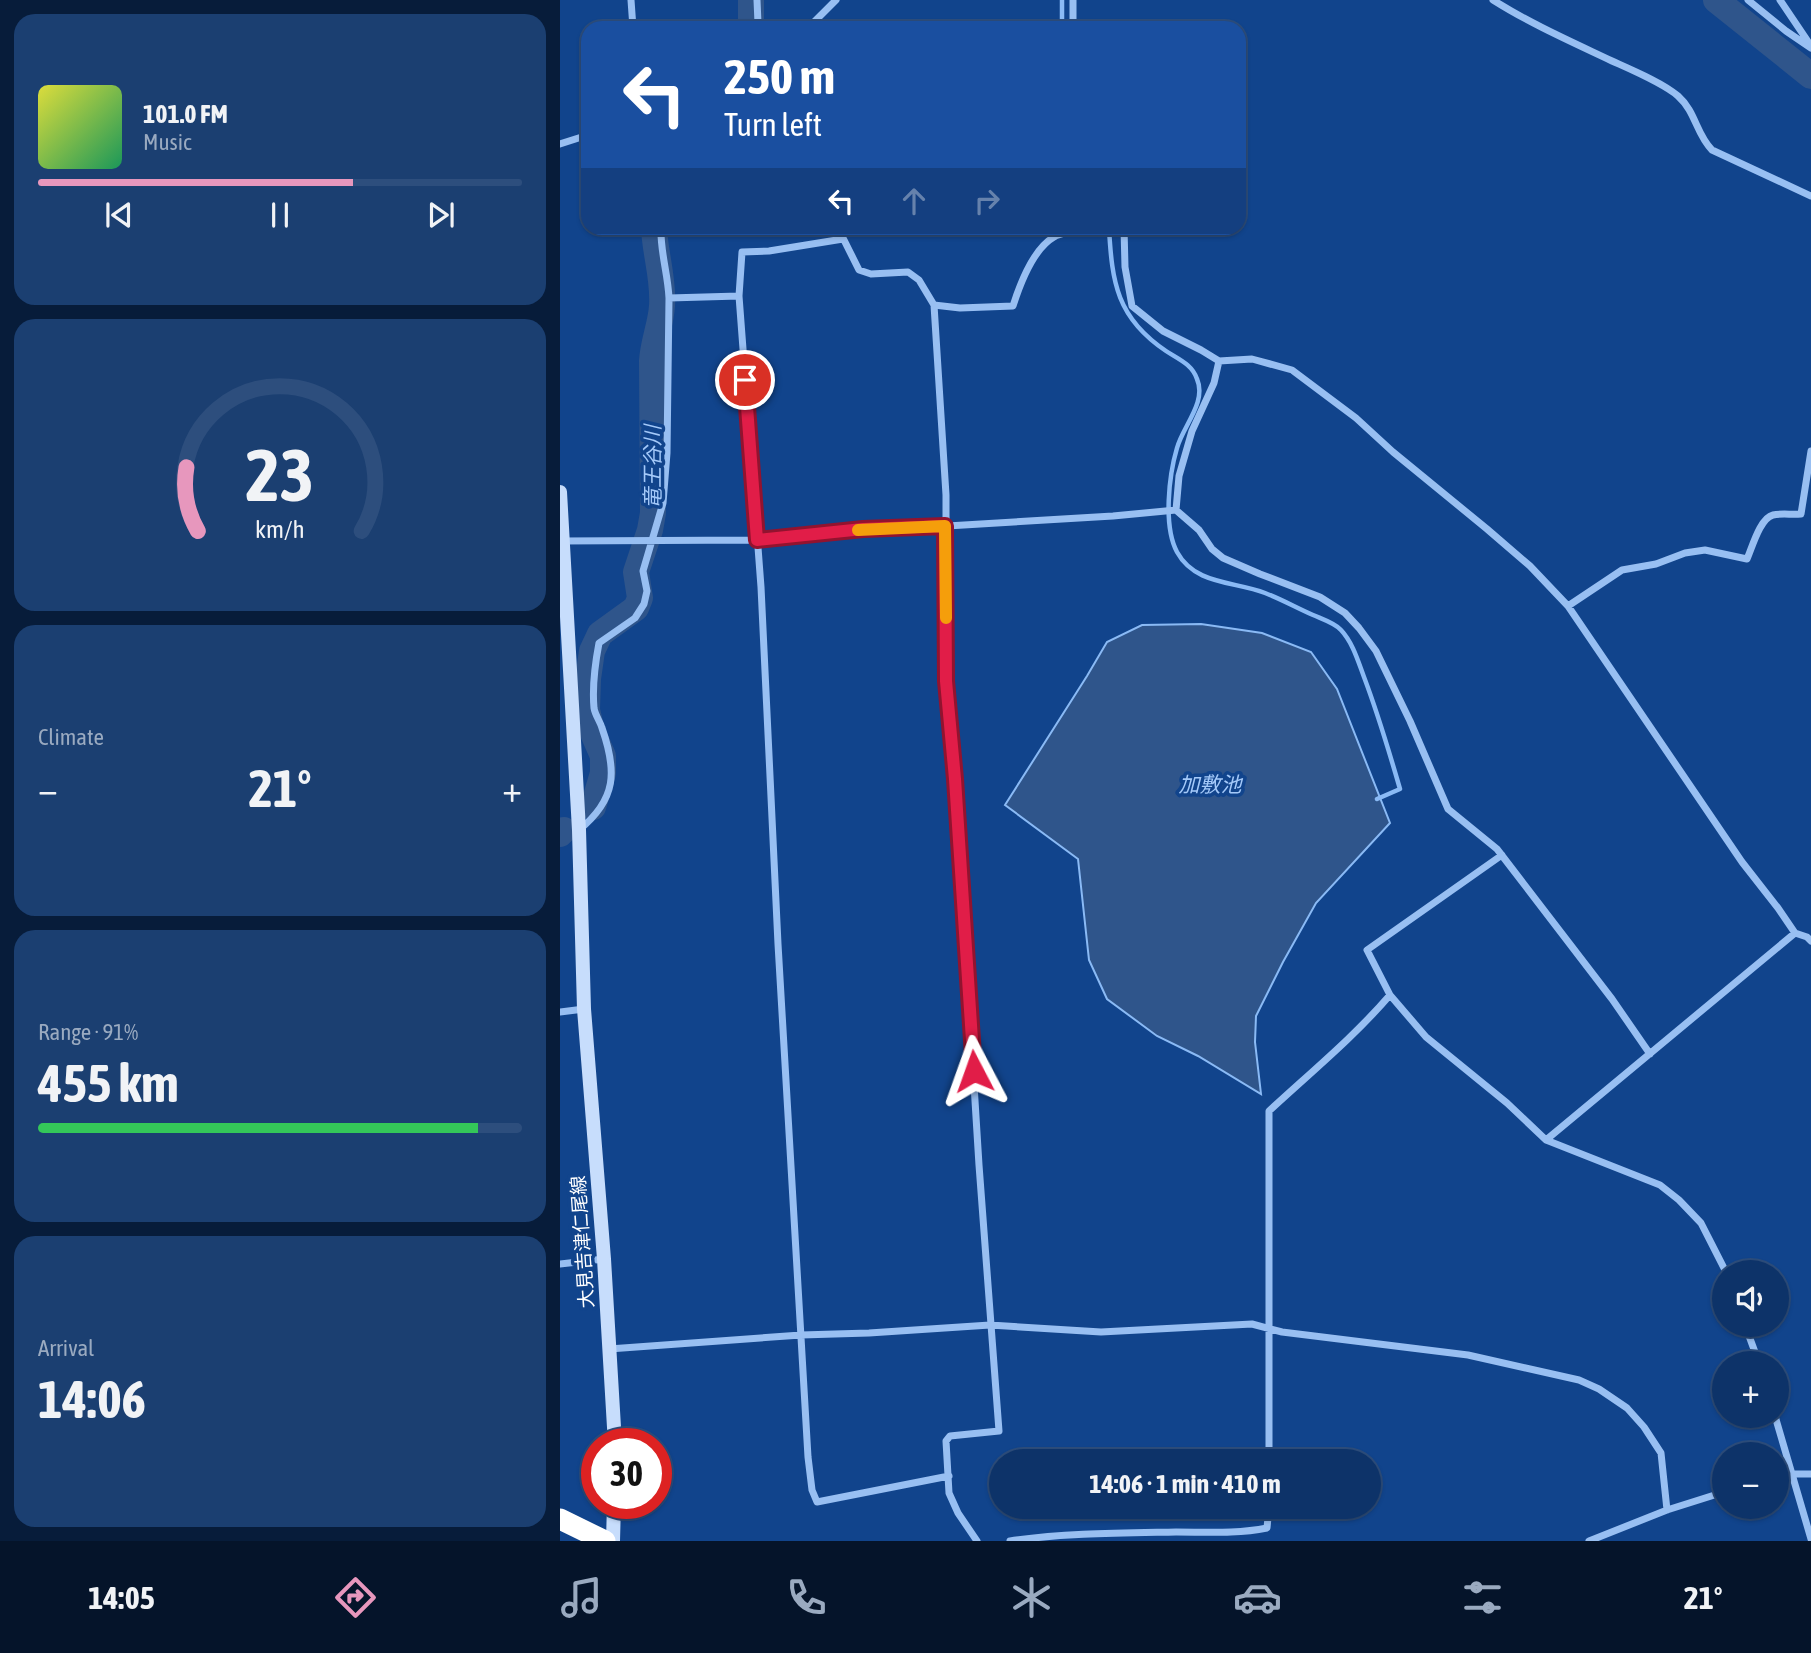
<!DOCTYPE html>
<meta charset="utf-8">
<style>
body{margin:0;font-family:"Asap Condensed","Noto Sans JP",sans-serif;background:#1b3f71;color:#f1f3f6;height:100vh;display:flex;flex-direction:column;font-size:26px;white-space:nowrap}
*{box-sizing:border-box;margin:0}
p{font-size:23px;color:#9aaac0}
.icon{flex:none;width:38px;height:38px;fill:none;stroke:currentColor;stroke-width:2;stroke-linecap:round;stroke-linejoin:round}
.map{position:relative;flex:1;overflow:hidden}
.details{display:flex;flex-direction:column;gap:14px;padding:14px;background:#071c3a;width:560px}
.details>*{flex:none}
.top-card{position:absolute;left:21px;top:21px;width:665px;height:214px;border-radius:21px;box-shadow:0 2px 5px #0004,0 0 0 2px #2d4e7d;background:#1a4fa0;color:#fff;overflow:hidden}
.buttons{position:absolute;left:1152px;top:1260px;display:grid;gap:14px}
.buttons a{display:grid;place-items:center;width:77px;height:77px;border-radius:50%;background:#0d3369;box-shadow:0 2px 5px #0004,0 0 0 2px #2d4e7d;font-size:35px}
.speed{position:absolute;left:21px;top:1428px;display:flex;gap:14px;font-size:35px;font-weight:700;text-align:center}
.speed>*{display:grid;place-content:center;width:91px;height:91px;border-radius:50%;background:#0d3369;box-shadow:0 2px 5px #0004,0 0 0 2px #2d4e7d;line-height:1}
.speed .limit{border:10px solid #d22;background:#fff;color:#111}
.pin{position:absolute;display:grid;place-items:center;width:60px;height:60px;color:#fff;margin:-30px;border:4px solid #fff;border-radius:50%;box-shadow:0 2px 7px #0007}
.me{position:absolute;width:77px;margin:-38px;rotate:356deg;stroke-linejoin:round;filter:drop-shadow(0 0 5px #0008)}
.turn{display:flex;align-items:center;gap:24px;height:147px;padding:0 28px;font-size:32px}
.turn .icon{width:91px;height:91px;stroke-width:2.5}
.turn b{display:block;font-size:49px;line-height:60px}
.lanes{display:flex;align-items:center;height:66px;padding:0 28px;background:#0003;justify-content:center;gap:35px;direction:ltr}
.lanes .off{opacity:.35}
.big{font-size:52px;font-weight:700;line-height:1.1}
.details .widget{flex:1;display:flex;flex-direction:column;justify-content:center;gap:10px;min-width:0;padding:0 24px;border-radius:21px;background:#1b3f71}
.details .dial{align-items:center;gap:0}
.dial svg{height:182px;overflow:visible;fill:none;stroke:#2d4e7d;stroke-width:7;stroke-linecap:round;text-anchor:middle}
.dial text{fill:#f1f3f6;stroke:none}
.song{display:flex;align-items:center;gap:21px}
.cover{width:84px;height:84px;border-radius:10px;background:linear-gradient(135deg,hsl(60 70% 55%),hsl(150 70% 35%))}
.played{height:7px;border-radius:4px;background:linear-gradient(90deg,#e797bd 65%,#2d4e7d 65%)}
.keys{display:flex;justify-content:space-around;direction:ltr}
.heat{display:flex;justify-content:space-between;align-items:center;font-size:38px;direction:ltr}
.charge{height:10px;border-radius:5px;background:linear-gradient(90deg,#34c759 91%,#2d4e7d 0)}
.trip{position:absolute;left:429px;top:1449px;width:392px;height:70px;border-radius:35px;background:#0d3369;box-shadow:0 2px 5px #0004,0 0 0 2px #2d4e7d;font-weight:700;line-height:70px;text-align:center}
.tabs{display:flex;height:112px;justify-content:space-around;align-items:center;background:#05142a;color:#9aaac0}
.tabs .icon{width:49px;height:49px}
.tabs .current{color:#e797bd}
.tabs b{font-size:32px;color:#f1f3f6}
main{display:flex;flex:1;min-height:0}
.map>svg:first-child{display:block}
.water{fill:#2f558b;stroke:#8abaf5;stroke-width:2}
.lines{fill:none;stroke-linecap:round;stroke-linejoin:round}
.stream{stroke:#8abaf5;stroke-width:4.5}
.river{stroke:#2f558b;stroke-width:26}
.street{stroke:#98bff2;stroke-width:7}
.secondary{stroke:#c7ddfc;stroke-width:14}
.highway{stroke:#fff;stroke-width:21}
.route-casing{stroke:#92132f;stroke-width:18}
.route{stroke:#e11d48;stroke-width:12}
.slow{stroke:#f59e0b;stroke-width:12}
.labels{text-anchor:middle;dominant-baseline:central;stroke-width:7;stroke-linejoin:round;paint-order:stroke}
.street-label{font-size:19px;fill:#fff;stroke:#11448c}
.water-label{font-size:21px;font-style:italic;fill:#a4c9f9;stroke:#11448c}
</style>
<main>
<section class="details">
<div class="widget">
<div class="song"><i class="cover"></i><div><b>101.0 FM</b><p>Music</p></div></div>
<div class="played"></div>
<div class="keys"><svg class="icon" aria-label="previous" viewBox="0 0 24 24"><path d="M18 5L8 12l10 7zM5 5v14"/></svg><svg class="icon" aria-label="pause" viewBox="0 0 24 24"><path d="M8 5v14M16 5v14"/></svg><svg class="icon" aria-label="next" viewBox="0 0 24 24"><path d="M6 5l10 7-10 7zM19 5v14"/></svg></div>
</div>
<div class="widget dial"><svg viewBox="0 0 100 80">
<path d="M14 69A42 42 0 1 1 86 69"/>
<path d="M14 69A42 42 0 0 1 9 41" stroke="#e797bd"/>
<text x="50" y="56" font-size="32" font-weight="700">23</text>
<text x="50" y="72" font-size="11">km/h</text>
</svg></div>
<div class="widget"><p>Climate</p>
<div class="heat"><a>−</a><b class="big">21°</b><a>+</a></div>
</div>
<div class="widget"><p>Range · 91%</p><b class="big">455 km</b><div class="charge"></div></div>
<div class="widget"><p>Arrival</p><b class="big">14:06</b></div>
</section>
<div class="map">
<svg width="1251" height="1541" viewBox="0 0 1251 1541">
<rect width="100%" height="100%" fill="#11448c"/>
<!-- water -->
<path class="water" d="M641,624L702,633L751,652L777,689L830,823L756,903L723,962L696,1016L695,1042L701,1094L638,1056L597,1036L547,999L529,960L518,859L445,805L527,676L547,642L582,625Z"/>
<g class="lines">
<!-- stream -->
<path class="stream" d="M502,0V28
M549,228C552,283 557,318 606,351C618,359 632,364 637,379C647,402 623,426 617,448C609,475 603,526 617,552C635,585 674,581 705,593C721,599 737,608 753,615C762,619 775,623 781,630C793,643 798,661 804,677C818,714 829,751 840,789L817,799"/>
<!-- river -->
<path class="river" d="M191,0V28
M1156,0L1251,76
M33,807L43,773V756L32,731L27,710L28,679L32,651L40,634L76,608L80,598L76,572L90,530L93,513L92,361C93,342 101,324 102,306C104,279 95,254 94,228
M0,834L4,830"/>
<!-- street -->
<path class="street" d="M71,0L73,28
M197,0L198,23L197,28
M513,0V28
M933,0C971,24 1012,42 1052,61C1072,70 1103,83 1118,96C1136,112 1136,134 1152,150L1251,196
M1188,0L1226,31L1251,48
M1220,0L1251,46
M248,28L276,0
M0,144L28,135
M101,228C100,251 108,274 109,298
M278,228L299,270L311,274L348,272L359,280L374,305L386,495V681L395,779L419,1165L439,1431L390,1436L386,1441L389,1493L398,1513L417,1541
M564,228L565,267L572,306L603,331L641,350L659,361L692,359L732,370L796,418L833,452L927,529L970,566L1008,606L1182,862L1218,908L1235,933L1247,937L1251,941
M283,239L209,251L182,252L179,296L201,587L218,944L248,1457L252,1490L257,1502L389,1476
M374,305L400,308L453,306C460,284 473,249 494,237C505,230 549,229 564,229
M616,510L619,476L632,431L654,383L659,361
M0,541L197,540L303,529L354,528L553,516L616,510L639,530L652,549L663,558L700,574L760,597L785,613L799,628L816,651L850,721L888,809L937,849L1052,999L1090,1054
M1008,606L1062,570L1096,564L1125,553L1145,550L1187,559C1192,548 1200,518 1213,515C1222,513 1232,515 1241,514L1251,451
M19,830C57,799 57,771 42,728C40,721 35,715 34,708C32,686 35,664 39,643L75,618L84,604L87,591L83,571L103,503L107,453L109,298L179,296
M942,855L807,950L830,995L866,1037L947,1103L986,1140L1100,1185L1119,1200L1141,1223L1166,1272
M0,1012L24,1009
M986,1140L1235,933
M0,1264L44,1259
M1185,1325L1199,1363
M49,1349L241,1335L309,1333L430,1325L541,1332L692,1324L722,1332L908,1355L1019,1380L1039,1389L1067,1408L1084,1427L1101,1453L1107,1510
M1215,1416L1251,1539
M709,1461V1111C750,1073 794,1037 830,995
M1216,1477L1232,1474H1251
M450,1541C504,1533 562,1533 616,1532C647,1532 677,1534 707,1528L709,1507
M1029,1541L1107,1510L1164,1492"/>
<!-- secondary -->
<path class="secondary" d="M0,492L19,830L24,1009L44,1259L55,1444
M53,1541L54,1503"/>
<!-- highway -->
<path class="highway" d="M0,1519L45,1541"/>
</g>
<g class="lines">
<defs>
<path id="route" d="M185,380L197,540L303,529L385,526L386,681L395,779L414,1071"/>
</defs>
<!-- route casing -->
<use href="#route" class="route-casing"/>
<!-- route -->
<use href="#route" class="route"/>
<!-- slow -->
<path class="slow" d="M298,530L385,526L386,618"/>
</g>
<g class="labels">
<!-- street labels -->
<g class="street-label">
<text transform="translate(22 1242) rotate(-94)">大見吉津仁尾線</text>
</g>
<!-- water labels -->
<g class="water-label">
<text transform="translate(92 467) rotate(-90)">竜王谷川</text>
<text x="650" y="784">加敷池</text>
</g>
</g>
</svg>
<div class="buttons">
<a><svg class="icon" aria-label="sound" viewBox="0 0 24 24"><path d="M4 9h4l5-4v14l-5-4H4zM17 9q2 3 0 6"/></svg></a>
<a>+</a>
<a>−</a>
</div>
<div class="speed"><div class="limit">30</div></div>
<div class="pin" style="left:185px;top:380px;background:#d93025"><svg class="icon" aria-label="arrive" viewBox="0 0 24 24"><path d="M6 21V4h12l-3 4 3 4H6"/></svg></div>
<svg class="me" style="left:414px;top:1071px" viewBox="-20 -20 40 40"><path d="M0-17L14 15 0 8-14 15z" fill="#e11d48" stroke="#fff" stroke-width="4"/></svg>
<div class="trip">14:06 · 1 min · 410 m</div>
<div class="top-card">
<div class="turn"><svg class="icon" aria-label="left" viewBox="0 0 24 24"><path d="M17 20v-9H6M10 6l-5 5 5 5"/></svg><div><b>250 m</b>Turn left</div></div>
<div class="lanes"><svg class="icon" aria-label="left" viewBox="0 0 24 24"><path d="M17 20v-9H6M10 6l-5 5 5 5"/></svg><svg class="icon off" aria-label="ahead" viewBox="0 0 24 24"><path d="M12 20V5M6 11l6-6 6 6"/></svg><svg class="icon off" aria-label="right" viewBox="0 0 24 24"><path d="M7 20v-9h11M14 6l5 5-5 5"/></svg></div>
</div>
</div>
</main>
<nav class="tabs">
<b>14:05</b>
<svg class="icon current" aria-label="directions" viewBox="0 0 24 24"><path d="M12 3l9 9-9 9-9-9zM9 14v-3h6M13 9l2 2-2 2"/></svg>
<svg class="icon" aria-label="music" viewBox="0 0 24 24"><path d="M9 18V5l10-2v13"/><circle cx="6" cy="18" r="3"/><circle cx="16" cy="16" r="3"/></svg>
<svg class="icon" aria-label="phone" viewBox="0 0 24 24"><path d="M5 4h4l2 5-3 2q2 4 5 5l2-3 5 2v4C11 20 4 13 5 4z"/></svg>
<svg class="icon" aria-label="climate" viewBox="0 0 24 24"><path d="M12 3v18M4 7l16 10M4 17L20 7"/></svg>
<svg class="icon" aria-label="car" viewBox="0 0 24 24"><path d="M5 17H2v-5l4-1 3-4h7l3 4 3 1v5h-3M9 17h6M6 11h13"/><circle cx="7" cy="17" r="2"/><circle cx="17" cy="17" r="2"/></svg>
<svg class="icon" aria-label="filters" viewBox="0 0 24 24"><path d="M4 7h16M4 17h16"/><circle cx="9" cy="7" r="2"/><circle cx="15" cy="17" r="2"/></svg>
<b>21°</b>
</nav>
